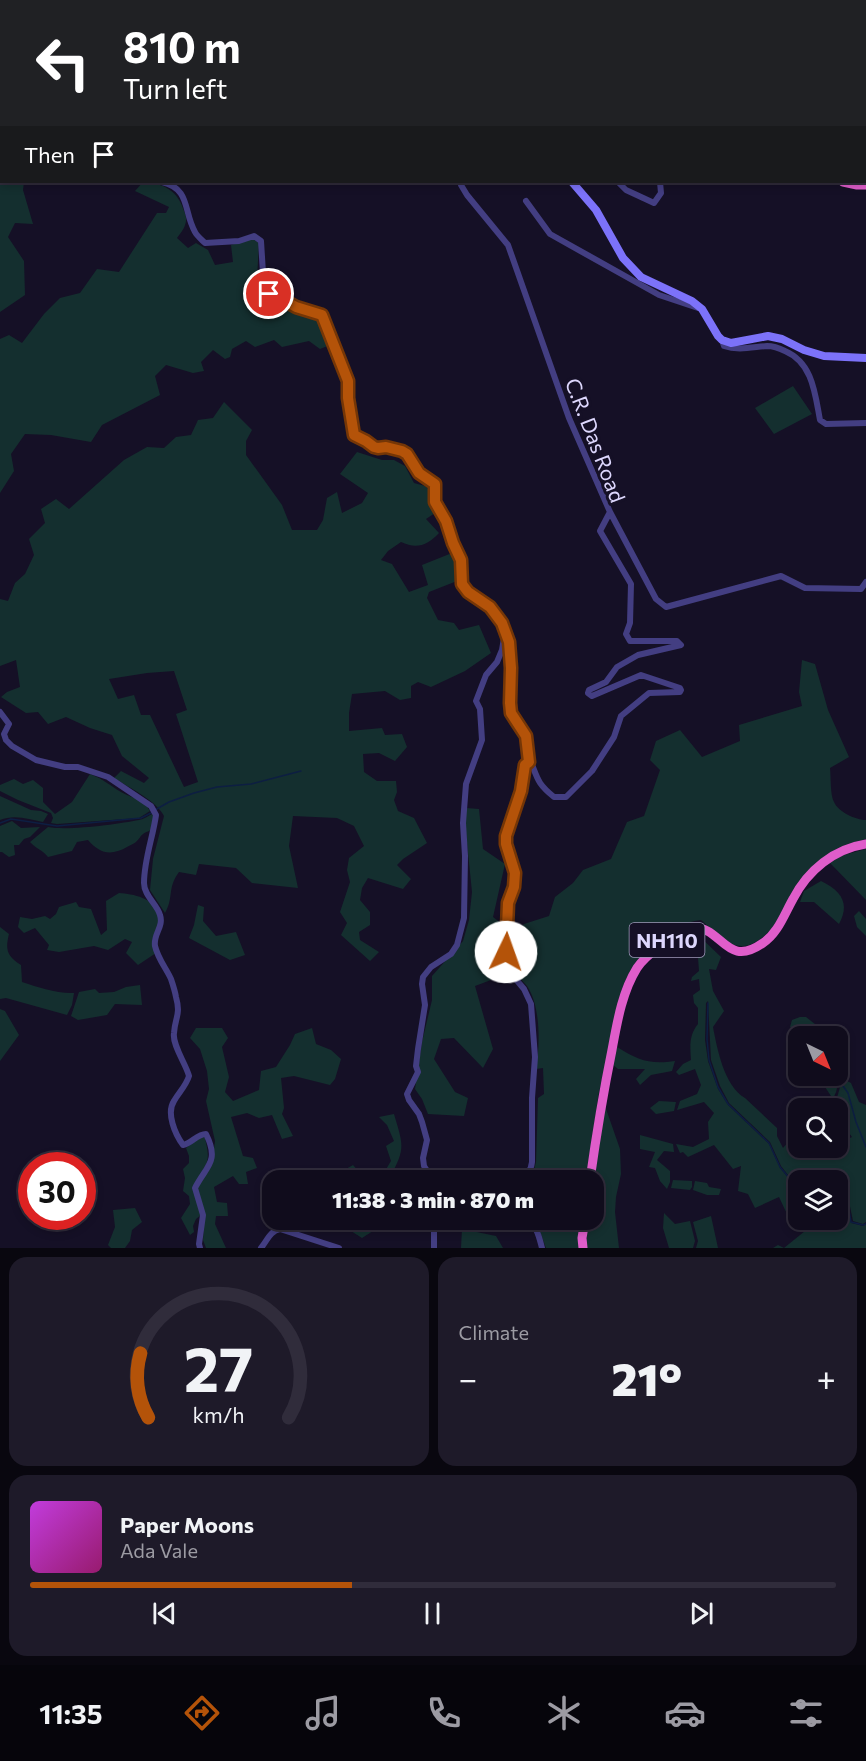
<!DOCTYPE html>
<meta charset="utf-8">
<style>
body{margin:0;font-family:Commissioner,sans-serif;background:#1e1a29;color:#f1f3f6;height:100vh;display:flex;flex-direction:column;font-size:22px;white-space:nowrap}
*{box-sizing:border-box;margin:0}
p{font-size:20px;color:#9c9ba3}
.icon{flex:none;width:33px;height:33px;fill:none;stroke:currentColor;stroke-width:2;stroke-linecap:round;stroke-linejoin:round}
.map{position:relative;height:1248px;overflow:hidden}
.panel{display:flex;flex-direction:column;gap:9px;padding:9px;background:#09070f;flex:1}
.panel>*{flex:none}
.guide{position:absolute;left:0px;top:0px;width:867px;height:183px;box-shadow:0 3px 9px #0003,0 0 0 2px #302c3b;background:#202124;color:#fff;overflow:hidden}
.needle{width:39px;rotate:137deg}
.tools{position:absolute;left:788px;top:1026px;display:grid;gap:12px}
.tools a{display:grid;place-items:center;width:60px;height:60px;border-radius:12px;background:#100c1c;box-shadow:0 3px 9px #0003,0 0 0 2px #302c3b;font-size:30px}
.speed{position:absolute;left:18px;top:1152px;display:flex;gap:12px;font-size:30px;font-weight:700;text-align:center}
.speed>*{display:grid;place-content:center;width:78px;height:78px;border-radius:50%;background:#100c1c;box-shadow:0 3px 9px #0003,0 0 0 2px #302c3b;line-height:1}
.speed .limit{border:9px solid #d22;background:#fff;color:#111}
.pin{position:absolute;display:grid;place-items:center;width:51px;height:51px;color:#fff;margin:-26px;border:3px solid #fff;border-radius:50%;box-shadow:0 2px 6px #0007}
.me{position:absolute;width:66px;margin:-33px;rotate:3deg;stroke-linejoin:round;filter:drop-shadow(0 0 4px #0008)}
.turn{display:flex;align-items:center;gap:21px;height:126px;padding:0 24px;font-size:27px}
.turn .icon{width:78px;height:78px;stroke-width:2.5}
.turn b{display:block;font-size:42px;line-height:51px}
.then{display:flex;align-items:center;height:57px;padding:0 24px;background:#0003;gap:12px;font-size:22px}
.big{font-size:45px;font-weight:800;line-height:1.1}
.panel .widget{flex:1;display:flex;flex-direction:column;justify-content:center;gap:9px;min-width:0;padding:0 21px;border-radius:18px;background:#1e1a29}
.panel .dial{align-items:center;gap:0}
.dial svg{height:156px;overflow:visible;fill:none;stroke:#302c3b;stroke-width:7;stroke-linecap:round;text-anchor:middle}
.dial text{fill:#f1f3f6;stroke:none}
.song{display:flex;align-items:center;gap:18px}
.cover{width:72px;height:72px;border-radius:9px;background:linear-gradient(135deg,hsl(290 70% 55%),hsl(320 70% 35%))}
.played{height:6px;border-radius:3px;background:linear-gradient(90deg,#b45309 40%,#302c3b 40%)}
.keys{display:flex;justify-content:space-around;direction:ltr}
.heat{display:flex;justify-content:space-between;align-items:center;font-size:33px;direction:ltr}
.panel .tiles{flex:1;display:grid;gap:9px;grid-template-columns:1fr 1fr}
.widget:last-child{grid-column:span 2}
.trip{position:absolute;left:262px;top:1170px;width:342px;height:60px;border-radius:18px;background:#100c1c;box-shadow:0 3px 9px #0003,0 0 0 2px #302c3b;font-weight:800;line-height:60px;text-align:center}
.dock{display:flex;height:96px;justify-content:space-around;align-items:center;background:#06050b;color:#9c9ba3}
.dock .icon{width:42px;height:42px}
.dock .selected{color:#b45309}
.dock b{font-size:27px;color:#f1f3f6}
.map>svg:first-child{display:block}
.green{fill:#142f2f;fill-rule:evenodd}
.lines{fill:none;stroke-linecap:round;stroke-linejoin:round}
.stream{stroke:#0d1e42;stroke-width:1.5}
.minor{stroke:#433e82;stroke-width:6}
.secondary{stroke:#7c72f9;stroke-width:8}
.trunk{stroke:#df5dca;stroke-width:9}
.route-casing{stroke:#753606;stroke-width:15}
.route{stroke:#b45309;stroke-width:10}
.labels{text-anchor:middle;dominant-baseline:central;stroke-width:6;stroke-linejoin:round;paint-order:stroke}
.shield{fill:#151026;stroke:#a19bbc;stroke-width:1.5}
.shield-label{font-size:20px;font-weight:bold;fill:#ddd7fd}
.street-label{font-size:21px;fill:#ddd7fd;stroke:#151026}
</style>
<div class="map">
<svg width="866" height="1248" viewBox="0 0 866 1248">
<rect width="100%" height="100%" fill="#151026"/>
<!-- green -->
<path class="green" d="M1,138L2,182H24L23,190L33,224L15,223L8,237L24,261L25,295L0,312V139Z
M143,182C164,183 178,191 184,211C186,215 187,220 185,225C184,229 180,234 177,238L188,248L196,243L208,250L215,265L233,262L231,245L253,239L259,243L257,279L258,294L263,297L276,301L297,312L320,319L325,327L330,345L320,349L309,341L282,347L274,340L255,347L246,341L232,349L230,357L225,359L213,350L201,362L204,371L193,373L166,365L155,376L160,395L102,425L91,442L51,435L25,434L11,454L14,471L0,493V339L9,335L22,343L44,314L60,298L80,293L97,269L119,272L157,213H166L169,207L135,191Z
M793,386L812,414L774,434L755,408Z
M224,402L252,430L246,441V455L282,505L292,530H317L323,520L327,498L337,492L342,513L362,503L368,493L340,474L357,452L382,460H394L405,466L414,483L425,486L439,497L434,507L435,513L426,519L439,533C427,546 416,549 401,542L388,551L381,560L392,564L409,592L428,585L422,565L452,553L457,562V581L429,592L427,598L438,620L454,623L459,630L479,625L491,653L465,671L431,687L418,682L411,686V698L400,700L385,691L352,694L349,713V731L382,728L385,735L402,734L407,747L395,761L379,753L363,754L364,772L377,781H396L397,792L394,800L398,811L414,818L427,843L403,859L397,865L411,879L403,889L368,878L362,888L360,900L370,912V925L359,932L360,940L379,952L370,961L341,935L347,923L340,912L350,882L347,870L349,858L364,846L354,826L337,818L293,816L289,846L298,888L252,883L236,868L199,864L196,875L179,872C167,888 174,898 165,913L150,890L153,859L164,816C157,801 128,787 114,778L121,771L144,783L149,778L122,756L112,735L90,728L66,717L48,724L38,712L26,713L1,697L7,692L20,687L16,660L0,666V599L8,601L15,583L25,574L34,555L29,539L45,523L41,509L56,499L69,509L124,460L147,447L164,448L176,437L191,435L198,420L213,418ZM174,671L187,710L176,714L198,782L184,787L150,715H141L134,695L118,699L109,679L147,673Z
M802,660L815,664L828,710L849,757L830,768C831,777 830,795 834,802C838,812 856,820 866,820V839C854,842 837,846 828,855C807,876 773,945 743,946C727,947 712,929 701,920C668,923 636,954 624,984L599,1092L586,1180H524L534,1170L536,1162L538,1098L544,1094L543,1068L536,1069C540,1046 541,1006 527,986C522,980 516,975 511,969L516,932L524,924L549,916L555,897L573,883L583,870L611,859L627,822L644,816L660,770L650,760L656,741L680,730L702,757L740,741L739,725L802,706L799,692Z
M90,774C105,780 109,785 121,792C131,798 145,799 150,811L139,818L57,824L51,823L53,818L51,813L18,800L0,791V785L14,779L23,784L33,780L43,788V802L55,814L72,802Z
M0,796L31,810L41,811L48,814L43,822C29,819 14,814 0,820Z
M466,808L479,809L483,849L505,864L493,917L506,927L491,980L475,986L493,1049L483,1068L454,1038L441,1039L434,1059L455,1092L468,1098L464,1116L428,1114L422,1099L415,1089L422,1042L432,1000V976L463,941L469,920L472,892L465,823Z
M152,814L154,817L151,830C139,835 143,835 136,842C134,844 130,845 127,847C111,856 100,854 88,840L77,842L72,851L48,857C43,850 36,849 30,842L48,827C68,831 119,824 139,820C144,819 148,816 152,814Z
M12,821L21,828L40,827L30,837L24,839L19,845H14L15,855L9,857L2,852H0V826Z
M866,849V900L830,863L840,856Z
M821,881C842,891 850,904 839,924L814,902H800L804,891Z
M119,893C133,894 155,898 158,915C160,925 157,943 156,953L138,965L126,953L132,942L125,939L108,950L94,946L59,952L47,950L49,945L35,928L24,933L18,927L20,917L32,919L45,916L50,919L56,914L59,907L76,902L79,907L91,909L101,935L107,930L106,901Z
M198,905L204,907L203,921L216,936L236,932L245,955L230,960L189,938L194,925Z
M859,911L866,919V936L857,927L854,916Z
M0,927L9,934C5,950 7,956 21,965L22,982C37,987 58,994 74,993L72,1005L67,1015L6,998L0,999Z
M696,933L721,957L716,970L709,969L713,991L724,1011L713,1027C717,1048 724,1086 745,1098L777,1128V1136L783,1148L791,1139L790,1130L793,1119L787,1113L802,1108H803H798V1148H837V1144L852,1137L838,1118L837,1109L834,1103C840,1094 839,1085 843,1079L851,1083L859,1102L866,1105V1222L863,1224L853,1221L846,1187L838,1172L791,1179L781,1166L770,1142L729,1103L720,1086L711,1060L708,1001L706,1003L705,1040L708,1061L718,1089L728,1105L769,1144L780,1168L791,1181L837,1174L844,1189L851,1223L863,1226L866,1224V1248H773L778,1245L784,1248L805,1231L800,1220H837V1180H798V1218L788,1216L779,1197L755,1208L748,1194L738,1191L741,1166L733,1169L714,1145L688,1157L683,1152L680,1153L676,1144L693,1147L709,1139L708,1122L714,1113L704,1102L677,1110L680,1101L697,1094L701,1085L695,1069L679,1075L676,1072L683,1064L691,1060C690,1046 689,1035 698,1024V1008L694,1003L693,995L700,990L699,979L691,981L692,977L699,971L697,944L691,939V934Z
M140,985L142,1005L115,1004L107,1015L78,1020L71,1016L79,992L95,989L99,993L114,992L126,987Z
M0,1009L5,1011L19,1035L0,1061Z
M800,1017H806L820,1028L819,1033L822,1036H804L800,1032L790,1027L792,1020Z
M196,1028H222L228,1038L222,1047L229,1077L225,1092L233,1101L259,1090L261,1071L276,1067L290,1045L295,1034L312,1028L316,1044L331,1050L341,1059L335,1079L330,1085L294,1076L281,1078L284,1108L282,1114L293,1136L282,1139L272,1115L259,1118L247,1113L231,1117L243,1156L253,1158L257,1168L246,1172L248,1184H239L233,1176L214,1187L217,1202L227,1203L228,1216H216L215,1224L226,1248H206L203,1240L204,1225L197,1188L213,1156L215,1141L206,1101L209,1089L207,1071L200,1049L190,1038Z
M617,1047C638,1060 650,1065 675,1061L672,1071L651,1075L640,1085L636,1079L645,1069H618L612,1064Z
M837,1065L844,1077L839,1080L836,1092L833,1099L825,1087L824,1076H837Z
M659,1101L676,1102L674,1111L656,1114L650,1108Z
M605,1106L620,1149L621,1174L616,1197L615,1212L619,1248H586L588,1220H594V1180Z
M394,1114C403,1145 406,1148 390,1177V1180H372L374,1168L385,1171L391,1161L386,1146L394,1141L387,1125L379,1117Z
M640,1135L673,1144L674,1152L664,1151L657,1160L670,1171V1182L667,1189L660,1181L655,1168L649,1167L655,1152L640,1149Z
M202,1136L205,1138C210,1160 209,1161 197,1180L201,1215L196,1219L193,1226L194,1232L190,1235L181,1218L190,1204L189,1196L183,1191L185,1178L183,1169L189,1163V1156L186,1148Z
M353,1165L366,1180H356L346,1169Z
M673,1180L692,1181V1187L690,1190L671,1188Z
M695,1181L707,1183L709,1187L721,1189L719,1195H707L693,1190Z
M135,1208L142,1222L132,1230L130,1241L125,1248H111L108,1245L115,1227L113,1210Z
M664,1213L675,1224L690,1221L695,1241L693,1248H669L663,1228Z
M711,1216L718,1248H696L698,1241L693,1222Z
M335,1220H385L384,1224L362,1238L351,1231L332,1228Z
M532,1220H582L580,1248H546L539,1229Z
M462,1229L496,1236L503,1248H461Z"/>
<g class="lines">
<!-- stream -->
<path class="stream" d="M155,810L169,802L194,793L217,787L251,784L301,771
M0,823L11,819L57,826L141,818L151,813
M708,1003L707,1039L709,1060L718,1087L728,1104L769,1143L780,1167L791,1180L837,1173L845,1188L851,1222L863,1225L866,1224
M836,1076L848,1093L856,1122L866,1147"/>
<!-- minor -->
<path class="minor" d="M259,0L261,2
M281,0L282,2
M300,0L301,2
M490,0L491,2
M556,0L557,2
M162,182C191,189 183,211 195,232C197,236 202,240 205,243L239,241L254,236L261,241L264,289L269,294L296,307L322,315L348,381V398L354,435L374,447L377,448L386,447L402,451L407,455L419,473L433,481L435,484V502L446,521L453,543L461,560L462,584L468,592L491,607L502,623L505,632L502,650L497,662L486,675L476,701L480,709L482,740L466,784L463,823L465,856L464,918L457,945L451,954L431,967L423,977L422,984L425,1005L418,1049L416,1066L418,1072L407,1094L409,1100L419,1114L422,1122L427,1140L423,1158L424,1166L433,1180
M462,182L461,185L467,195L508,245L569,418L610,512L600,531L631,584L630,623L626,634L630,641H677L681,645L638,655L617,667L606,682L589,690L588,693L592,696L641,675L680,688L681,690L680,692L649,693L621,716L614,737L592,771L566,797H554C538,784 538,780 531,762H529L525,765L521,791L505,836L506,845L515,873L514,887L508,903V929L503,964L524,989L531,1004L535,1057L532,1098V1162C531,1172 526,1175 518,1180
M618,182L626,190L654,203L661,193L660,182
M526,201L550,234L659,295L698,308
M722,340L724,346C738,351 753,347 767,346C774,346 779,348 785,351C813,363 815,394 820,420L826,424L866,423
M610,512L656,599L666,607L781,576L805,588L861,589L866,582
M506,632L509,642L511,668L510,703L511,713L526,736L529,762
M0,712L9,724L4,734L6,740L12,746L36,760L65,767H78L108,777L151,806L156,815C153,837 144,860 144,883C144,896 157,904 160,915C164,927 153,934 155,946C158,959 166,968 171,979C173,985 175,991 176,997C181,1015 175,1017 174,1033C172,1045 186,1064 189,1076C186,1086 179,1092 174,1101C166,1113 175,1134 183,1145C192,1143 197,1134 206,1134C220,1162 206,1166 195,1188L203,1215L199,1244L200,1248
M503,1220L506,1224L520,1220
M526,1220C537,1225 539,1237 542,1248
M261,1248C267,1241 270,1231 280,1229L339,1248
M434,1248V1220"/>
<!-- secondary -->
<path class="secondary" d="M436,0L437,2
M572,182L596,210L623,258L641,277L692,301L702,309L718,336L722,340L731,343L768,336L782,339L804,350L824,356L866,358"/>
<!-- trunk -->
<path class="trunk" d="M584,0L585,2
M843,182L857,185H866
M590,1180C596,1137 603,1094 612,1050C617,1023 622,992 637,968C644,957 677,930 691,928C722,924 725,970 763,943C778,933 784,915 793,899C808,870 834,849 866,844
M583,1248L582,1238L585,1220"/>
</g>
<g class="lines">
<defs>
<path id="route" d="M269,294L282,299L296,307L322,315L348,381V398L354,435L366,441L374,447L378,448L386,447L402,451L407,454L419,473L435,484V502L446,521L453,543L461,560L462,584L468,592L490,607L502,623L509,642L511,668L510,703L511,713L526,736L529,762L525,765L521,791L506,836V844L515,873L514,887L508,903L506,952"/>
</defs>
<!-- route casing -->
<use href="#route" class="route-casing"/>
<!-- route -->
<use href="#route" class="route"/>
</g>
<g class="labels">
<!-- shield labels -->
<rect class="shield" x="629.5" y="923" width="75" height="34" rx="4.5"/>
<g class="shield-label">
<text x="667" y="940">NH110</text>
</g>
<!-- street labels -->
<g class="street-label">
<text transform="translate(596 440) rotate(69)">C.R. Das Road</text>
</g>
</g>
</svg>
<div class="tools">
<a><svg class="needle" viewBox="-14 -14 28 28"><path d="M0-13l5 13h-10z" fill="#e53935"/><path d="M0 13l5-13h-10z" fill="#9c9ba3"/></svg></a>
<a><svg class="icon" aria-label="search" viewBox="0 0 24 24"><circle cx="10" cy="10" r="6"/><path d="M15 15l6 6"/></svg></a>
<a><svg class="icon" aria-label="layers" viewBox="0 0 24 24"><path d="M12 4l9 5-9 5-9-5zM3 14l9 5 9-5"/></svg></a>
</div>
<div class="speed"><div class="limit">30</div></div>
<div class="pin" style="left:269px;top:294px;background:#d93025"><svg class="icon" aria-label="arrive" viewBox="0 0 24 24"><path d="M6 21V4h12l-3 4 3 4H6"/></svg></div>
<svg class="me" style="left:506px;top:952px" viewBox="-20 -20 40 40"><circle r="19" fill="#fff"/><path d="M0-13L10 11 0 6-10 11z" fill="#b45309"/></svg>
<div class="trip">11:38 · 3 min · 870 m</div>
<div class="guide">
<div class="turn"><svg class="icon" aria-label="left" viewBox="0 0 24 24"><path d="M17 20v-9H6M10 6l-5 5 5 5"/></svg><div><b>810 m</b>Turn left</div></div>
<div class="then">Then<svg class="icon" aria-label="arrive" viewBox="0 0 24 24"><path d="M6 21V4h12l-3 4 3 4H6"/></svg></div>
</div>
</div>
<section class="panel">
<div class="tiles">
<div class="widget dial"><svg viewBox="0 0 100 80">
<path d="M14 69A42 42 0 1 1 86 69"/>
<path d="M14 69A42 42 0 0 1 10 36" stroke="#b45309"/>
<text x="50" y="56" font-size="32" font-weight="700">27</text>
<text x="50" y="72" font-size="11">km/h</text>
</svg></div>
<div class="widget"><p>Climate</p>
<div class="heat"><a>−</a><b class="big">21°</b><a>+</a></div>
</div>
<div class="widget">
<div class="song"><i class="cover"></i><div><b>Paper Moons</b><p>Ada Vale</p></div></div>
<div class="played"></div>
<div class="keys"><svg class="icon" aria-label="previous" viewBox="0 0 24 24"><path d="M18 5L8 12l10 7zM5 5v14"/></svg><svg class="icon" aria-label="pause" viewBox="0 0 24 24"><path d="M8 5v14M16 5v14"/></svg><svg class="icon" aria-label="next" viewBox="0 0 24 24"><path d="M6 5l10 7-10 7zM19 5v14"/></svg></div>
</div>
</div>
</section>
<nav class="dock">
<b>11:35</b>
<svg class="icon selected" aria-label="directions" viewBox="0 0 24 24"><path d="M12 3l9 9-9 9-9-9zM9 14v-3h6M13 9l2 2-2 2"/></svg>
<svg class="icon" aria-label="music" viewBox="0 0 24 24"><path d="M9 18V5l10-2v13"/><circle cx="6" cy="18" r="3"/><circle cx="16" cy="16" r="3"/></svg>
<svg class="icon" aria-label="phone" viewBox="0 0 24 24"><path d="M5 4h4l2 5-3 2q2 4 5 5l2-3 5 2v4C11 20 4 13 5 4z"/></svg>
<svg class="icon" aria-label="climate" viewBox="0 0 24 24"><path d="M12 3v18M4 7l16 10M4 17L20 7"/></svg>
<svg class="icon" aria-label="car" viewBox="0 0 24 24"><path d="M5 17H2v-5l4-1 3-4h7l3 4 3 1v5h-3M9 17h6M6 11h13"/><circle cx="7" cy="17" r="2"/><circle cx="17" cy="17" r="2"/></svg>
<svg class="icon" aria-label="filters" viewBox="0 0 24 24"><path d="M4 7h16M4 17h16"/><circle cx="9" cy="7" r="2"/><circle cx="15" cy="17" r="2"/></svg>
</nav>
